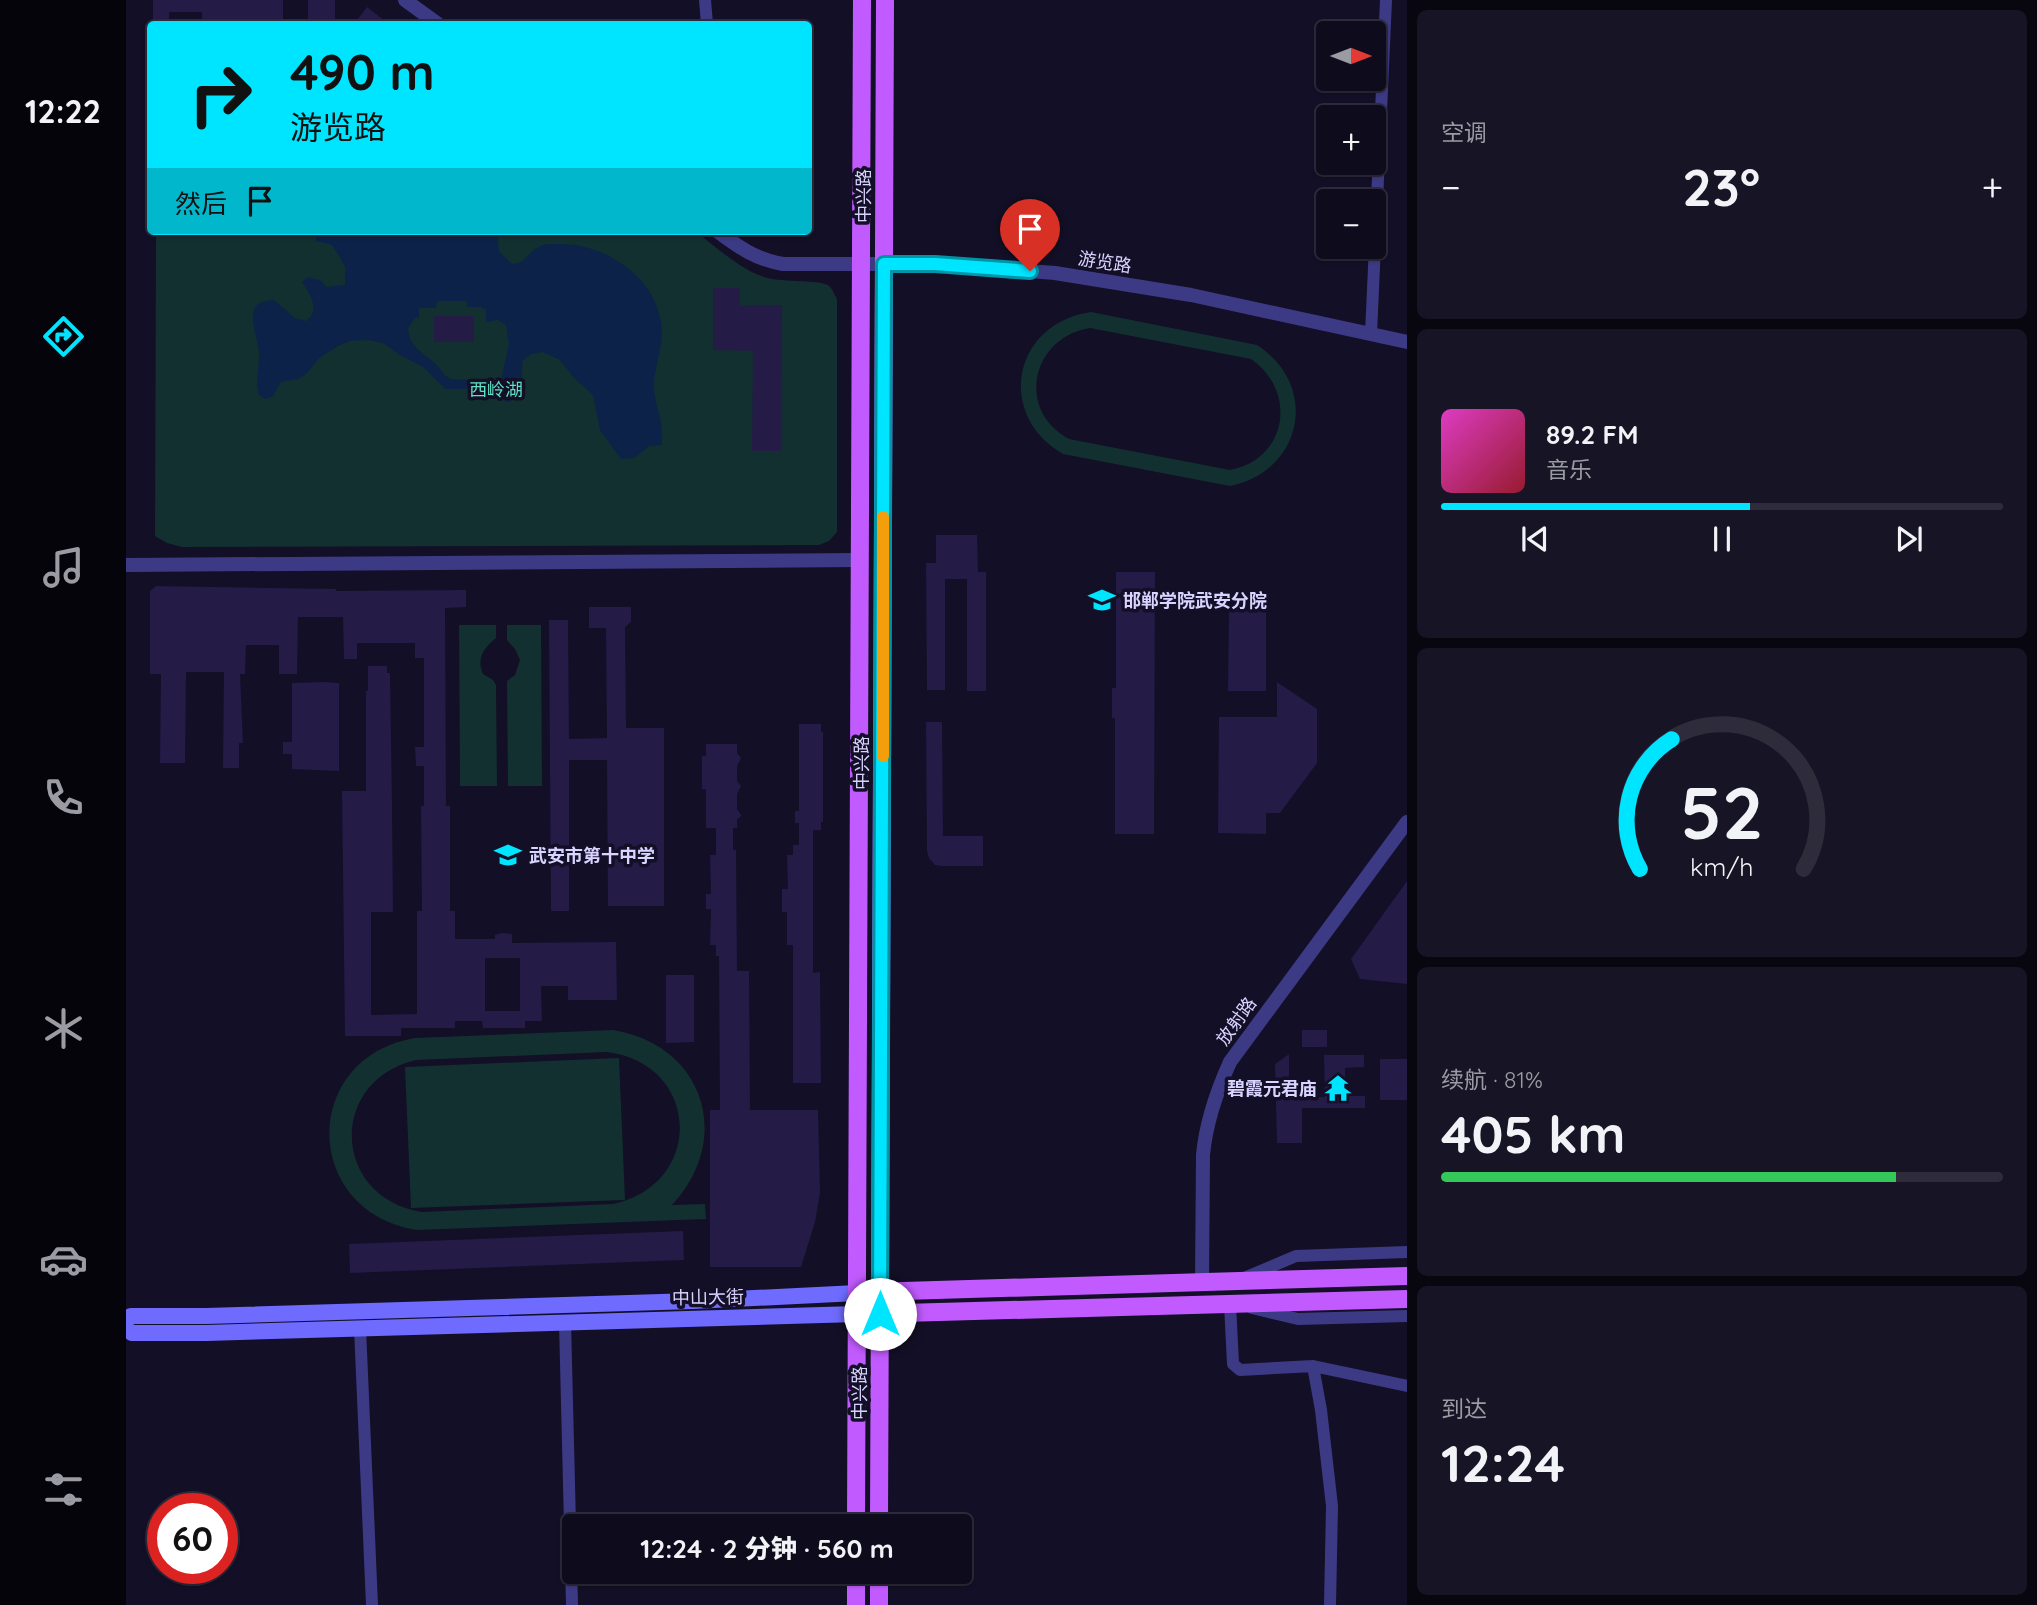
<!DOCTYPE html>
<html lang="zh">
<meta charset="utf-8">
<style>
body{margin:0;font-family:Quicksand,"Noto Sans SC",sans-serif;background:#171425;color:#f1f3f6;height:100vh;display:flex;flex-direction:column;font-size:26px;white-space:nowrap}
*{box-sizing:border-box;margin:0}
p{font-size:23px;color:#9b9ba3}
.icon{flex:none;width:38px;height:38px;fill:none;stroke:currentColor;stroke-width:2;stroke-linecap:round;stroke-linejoin:round}
.map{position:relative;flex:1;overflow:hidden}
.panel{display:flex;flex-direction:column;gap:10px;padding:10px;background:#08060f;width:630px}
.panel>*{flex:none}
.banner{position:absolute;left:21px;top:21px;width:665px;height:214px;border-radius:7px;box-shadow:0 2px 5px #0004,0 0 0 2px #2e2b3b;background:#00e5ff;color:#111;overflow:hidden}
.needle{width:46px;rotate:90deg}
.tools{position:absolute;left:1190px;top:21px;display:grid;gap:14px}
.tools a{display:grid;place-items:center;width:70px;height:70px;border-radius:7px;background:#0e0b1c;box-shadow:0 2px 5px #0004,0 0 0 2px #2e2b3b;font-size:35px}
.speed{position:absolute;left:21px;top:1493px;display:flex;gap:14px;font-size:35px;font-weight:700;text-align:center}
.speed>*{display:grid;place-content:center;width:91px;height:91px;border-radius:50%;background:#0e0b1c;box-shadow:0 2px 5px #0004,0 0 0 2px #2e2b3b;line-height:1}
.speed .limit{border:10px solid #d22;background:#fff;color:#111}
.pin{position:absolute;display:grid;place-items:center;width:60px;height:60px;color:#fff;margin:-72px -30px;border-radius:50% 50% 50% 0;rotate:-45deg;box-shadow:0 0 7px #0007}
.pin .icon{rotate:45deg}
.me{position:absolute;width:77px;margin:-38px;rotate:0deg;stroke-linejoin:round;filter:drop-shadow(0 0 5px #0008)}
.turn{display:flex;align-items:center;gap:24px;height:147px;padding:0 28px;font-size:32px}
.turn .icon{width:91px;height:91px;stroke-width:2.5}
.turn b{display:block;font-size:49px;line-height:60px}
.then{display:flex;align-items:center;height:66px;padding:0 28px;background:#0003;gap:14px;font-size:26px}
.big{font-size:52px;font-weight:800;line-height:1.1}
.panel .card{flex:1;display:flex;flex-direction:column;justify-content:center;gap:10px;min-width:0;padding:0 24px;border-radius:10px;background:#171425}
.panel .dial{align-items:center;gap:0}
.dial svg{height:182px;overflow:visible;fill:none;stroke:#2e2b3b;stroke-width:7;stroke-linecap:round;text-anchor:middle}
.dial text{fill:#f1f3f6;stroke:none}
.song{display:flex;align-items:center;gap:21px}
.cover{width:84px;height:84px;border-radius:10px;background:linear-gradient(135deg,hsl(310 70% 55%),hsl(350 70% 35%))}
.played{height:7px;border-radius:4px;background:linear-gradient(90deg,#00e5ff 55%,#2e2b3b 55%)}
.keys{display:flex;justify-content:space-around;direction:ltr}
.heat{display:flex;justify-content:space-between;align-items:center;font-size:38px;direction:ltr}
.charge{height:10px;border-radius:5px;background:linear-gradient(90deg,#34c759 81%,#2e2b3b 0)}
.trip{position:absolute;left:436px;top:1514px;width:410px;height:70px;border-radius:7px;background:#0e0b1c;box-shadow:0 2px 5px #0004,0 0 0 2px #2e2b3b;font-weight:800;line-height:70px;text-align:center}
main{display:flex;flex:1;min-height:0}
.dock{display:flex;flex-direction:column;width:126px;justify-content:space-around;align-items:center;background:#06040b;color:#9b9ba3}
.dock .icon{width:49px;height:49px}
.dock .active{color:#00e5ff}
.dock b{font-size:32px;color:#f1f3f6}
.map>svg:first-child{display:block}
.green{fill:#12302f;fill-rule:evenodd}
.water{fill:#0c2248;fill-rule:evenodd}
.building{fill:#241b47;fill-rule:evenodd}
.lines{fill:none;stroke-linecap:round;stroke-linejoin:round}
.minor{stroke:#3d3a85;stroke-width:12}
.tertiary{stroke:#3d3a85;stroke-width:14}
.secondary{stroke:#6f6bff;stroke-width:16}
.primary{stroke:#c25bff;stroke-width:18}
.route-casing{stroke:#0095a6;stroke-width:18}
.route{stroke:#00e5ff;stroke-width:12}
.slow{stroke:#f59e0b;stroke-width:12}
.labels{text-anchor:middle;dominant-baseline:central;stroke-width:7;stroke-linejoin:round;paint-order:stroke}
.street-label{font-size:18px;fill:#d9d4ff;stroke:#130f26}
.park-label{font-size:18px;fill:#5fe0c0;stroke:#130f26}
.poi-label{font-size:18px;font-weight:bold;fill:#d9d4ff;stroke:#130f26;text-anchor:start}
</style>
<main>
<nav class="dock">
<b>12:22</b>
<svg class="icon active" aria-label="directions" viewBox="0 0 24 24"><path d="M12 3l9 9-9 9-9-9zM9 14v-3h6M13 9l2 2-2 2"/></svg>
<svg class="icon" aria-label="music" viewBox="0 0 24 24"><path d="M9 18V5l10-2v13"/><circle cx="6" cy="18" r="3"/><circle cx="16" cy="16" r="3"/></svg>
<svg class="icon" aria-label="phone" viewBox="0 0 24 24"><path d="M5 4h4l2 5-3 2q2 4 5 5l2-3 5 2v4C11 20 4 13 5 4z"/></svg>
<svg class="icon" aria-label="climate" viewBox="0 0 24 24"><path d="M12 3v18M4 7l16 10M4 17L20 7"/></svg>
<svg class="icon" aria-label="car" viewBox="0 0 24 24"><path d="M5 17H2v-5l4-1 3-4h7l3 4 3 1v5h-3M9 17h6M6 11h13"/><circle cx="7" cy="17" r="2"/><circle cx="17" cy="17" r="2"/></svg>
<svg class="icon" aria-label="filters" viewBox="0 0 24 24"><path d="M4 7h16M4 17h16"/><circle cx="9" cy="7" r="2"/><circle cx="15" cy="17" r="2"/></svg>
</nav>
<div class="map">
<svg width="1281" height="1605" viewBox="0 0 1281 1605">
<rect width="100%" height="100%" fill="#130f26"/>
<!-- green -->
<path class="green" d="M30,231H569C590,247 617,272 642,278C656,282 693,280 702,285C706,288 708,294 711,299V532L703,541L693,545L56,547L41,543L29,536Z
M965,312L1131,345C1194,386 1177,471 1104,486L937,454C869,415 887,323 965,312ZM964,328L1125,359C1172,392 1161,459 1104,470L943,439C889,410 906,337 964,328Z
M333,625H370V638C358,648 350,658 357,674L367,680L370,685L371,786H334Z
M381,625H415L416,786H382L381,681L389,675L394,660L389,649L381,640Z
M487,1030C578,1045 608,1138 546,1205L579,1204L580,1219L291,1230C175,1212 174,1057 289,1038ZM481,1052C575,1064 579,1184 487,1204L296,1212C206,1198 201,1081 290,1060Z
M493,1058L499,1200L285,1208L279,1067Z"/>
<!-- water -->
<path class="water" d="M191,231H371L373,251L386,264C404,264 401,244 427,244C437,244 449,244 459,247C495,256 530,285 535,322C539,344 528,365 528,386C528,399 533,411 535,423C536,430 536,438 536,445L523,446L508,458L495,459L474,430L467,395L448,378L434,360L417,352L405,354L397,360C394,375 400,392 384,402L367,398L350,389H319L297,367L274,355L257,343L242,340L224,341L212,346L193,358L180,374L172,379L155,382L147,396L139,399L133,395C129,381 133,370 133,356C134,336 111,300 148,300L169,318L180,321C195,311 184,294 176,282L182,277L196,281L200,287L219,285V266L206,245L190,241ZM311,301H341V307H356L357,309H360V322L372,320L380,325L383,344L375,380L372,381L325,379C317,376 315,369 309,363C296,353 283,346 282,328L289,318H293V308H310Z"/>
<!-- building -->
<path class="building" d="M27,0H157V24H76V12H43V24H27Z
M182,0H209V24H182Z
M241,7L263,24H228Z
M587,288H614V305H656L655,451H626L627,351L587,350Z
M308,316H348V342H308Z
M810,535H851L852,572H860V691H841V579H819V690H801L800,563H810Z
M990,572H1029L1028,834H989V718H986V688H990Z
M30,586L210,589V591L340,590V607L319,608L320,806H324V911H329V939H369V935L376,933L386,934V943L490,942L491,1000H442V986H415L416,1021H399V1028H357L356,1021H329V1028H275V1036H219L216,791H240V691H242V666H261V673H264L266,805L267,912H245V1015L291,1014V911H296L295,806H298V766H290L289,747H298V658H289V643H231V659H218L217,617H172L171,674H153V645H120L119,674H114L117,743H113V768H97L98,672H60L59,763H34L35,674H24V591ZM359,958H394V1011H359Z
M463,607H505V622L499,627L500,728H538V906H482L481,760H443V911H425L423,620H442L443,739L481,738L480,628H463Z
M1103,610H1140V691H1102Z
M198,682L213,683V771L166,769V754H157V742H166V683Z
M1151,682L1191,709V763L1154,813H1140V834L1092,833L1093,717H1151Z
M800,722H816L817,836H857V866H815L809,865L803,858L801,851Z
M673,724H695V732H697V822H695V830H687V973L694,972L695,1083H667V945H661V912H656V889H662L661,855H667V845H673V823H669V811H673Z
M580,744H611V753L615,758L611,766V781L615,786L611,794V809L616,816L611,819V828H607V850H610L611,971H623L624,1110H692L694,1193L689,1222L675,1267H584V1110H594L593,956H590V945H584L585,909H580V894H585L584,855H590V828H580V789H576V756H580Z
M1281,881V984L1234,979L1225,959Z
M540,975H568V1042L540,1043Z
M1176,1030H1201V1047H1176Z
M1163,1054V1097H1199L1198,1055H1238V1067L1219,1068V1096H1239V1108H1176V1143H1151L1149,1064Z
M1254,1059H1281V1100H1254Z
M557,1231L558,1260L224,1273L223,1244Z"/>
<g class="lines">
<!-- minor -->
<path class="minor" d="M579,0L581,24
M1245,334L1260,0
M1118,1278L1170,1256L1281,1252
M1104,1304L1107,1364L1114,1370L1187,1366L1281,1386
M1126,1308L1172,1319L1281,1316
M439,1322L446,1605
M234,1328L246,1605
M1187,1366L1195,1410L1206,1506L1204,1605"/>
<!-- tertiary -->
<path class="tertiary" d="M279,0L312,24
M591,231C614,248 629,259 657,264H809L929,273L1065,295L1281,342
M0,565L734,560
M1076,1282L1077,1155C1080,1122 1090,1093 1104,1062L1281,822"/>
<!-- secondary -->
<path class="secondary" d="M0,1318L5,1316H80L567,1301L731,1293
M0,1329L6,1333H80L731,1314"/>
<!-- primary -->
<path class="primary" d="M745,1292L1281,1276
M742,1314L1281,1299
M730,1526L736,0
M753,1526L759,0
M730,1605V1572
M753,1605V1572"/>
</g>
<g class="lines">
<defs>
<path id="route" d="M754,1314L758,264H809L904,271"/>
</defs>
<!-- route casing -->
<use href="#route" class="route-casing"/>
<!-- route -->
<use href="#route" class="route"/>
<!-- slow -->
<path class="slow" d="M757,756V517"/>
</g>
<!-- icons -->
<defs>
<symbol id="university-bare" viewBox="-9 -9 18 18"><path d="M0-5L7-2L0 1L-7-2ZM-4 1L0 2.5L4 1V4Q0 6-4 4Z" fill="#00e5ff" stroke="#130f26" stroke-width="2.5" paint-order="stroke"/></symbol>
<symbol id="school-bare" viewBox="-9 -9 18 18"><path d="M0-5L7-2L0 1L-7-2ZM-4 1L0 2.5L4 1V4Q0 6-4 4Z" fill="#00e5ff" stroke="#130f26" stroke-width="2.5" paint-order="stroke"/></symbol>
<symbol id="temple-bare" viewBox="-9 -9 18 18"><path d="M0-6L5-2H3V0L6.5 2.5H4V6H1.5V3h-3V6H-4V2.5H-6.5L-3 0V-2H-5Z" fill="#00e5ff" stroke="#130f26" stroke-width="2.5" paint-order="stroke"/></symbol>
</defs>
<g fill-rule="evenodd">
<use href="#university-bare" x="957" y="581" width="38" height="38"/>
<use href="#school-bare" x="363" y="836" width="38" height="38"/>
<use href="#temple-bare" x="1193" y="1069" width="38" height="38"/>
</g>
<g class="labels">
<!-- street labels -->
<g class="street-label">
<text transform="translate(737 196) rotate(-90)">中兴路</text>
<text transform="translate(979 262) rotate(9)">游览路</text>
<text transform="translate(735 763) rotate(-90)">中兴路</text>
<text transform="translate(1110 1021) rotate(-54)">放射路</text>
<text transform="translate(582 1297) rotate(-1)">中山大街</text>
<text transform="translate(733 1393) rotate(-90)">中兴路</text>
</g>
<!-- park labels -->
<g class="park-label">
<text x="370" y="389">西岭湖</text>
</g>
<!-- poi labels -->
<g class="poi-label">
<text x="997" y="600">邯郸学院武安分院</text>
<text x="403" y="855">武安市第十中学</text>
<text x="1191" y="1088" text-anchor="end">碧霞元君庙</text>
</g>
</g>
</svg>
<div class="tools">
<a><svg class="needle" viewBox="-14 -14 28 28"><path d="M0-13l5 13h-10z" fill="#e53935"/><path d="M0 13l5-13h-10z" fill="#9b9ba3"/></svg></a>
<a>+</a>
<a>−</a>
</div>
<div class="speed"><div class="limit">60</div></div>
<div class="pin" style="left:904px;top:271px;background:#d93025"><svg class="icon" aria-label="arrive" viewBox="0 0 24 24"><path d="M6 21V4h12l-3 4 3 4H6"/></svg></div>
<svg class="me" style="left:754px;top:1314px" viewBox="-20 -20 40 40"><circle r="19" fill="#fff"/><path d="M0-13L10 11 0 6-10 11z" fill="#00e5ff"/></svg>
<div class="trip">12:24 · 2 分钟 · 560 m</div>
<div class="banner">
<div class="turn"><svg class="icon" aria-label="right" viewBox="0 0 24 24"><path d="M7 20v-9h11M14 6l5 5-5 5"/></svg><div><b>490 m</b>游览路</div></div>
<div class="then">然后<svg class="icon" aria-label="arrive" viewBox="0 0 24 24"><path d="M6 21V4h12l-3 4 3 4H6"/></svg></div>
</div>
</div>
<section class="panel">
<div class="card"><p>空调</p>
<div class="heat"><a>−</a><b class="big">23°</b><a>+</a></div>
</div>
<div class="card">
<div class="song"><i class="cover"></i><div><b>89.2 FM</b><p>音乐</p></div></div>
<div class="played"></div>
<div class="keys"><svg class="icon" aria-label="previous" viewBox="0 0 24 24"><path d="M18 5L8 12l10 7zM5 5v14"/></svg><svg class="icon" aria-label="pause" viewBox="0 0 24 24"><path d="M8 5v14M16 5v14"/></svg><svg class="icon" aria-label="next" viewBox="0 0 24 24"><path d="M6 5l10 7-10 7zM19 5v14"/></svg></div>
</div>
<div class="card dial"><svg viewBox="0 0 100 80">
<path d="M14 69A42 42 0 1 1 86 69"/>
<path d="M14 69A42 42 0 0 1 28 12" stroke="#00e5ff"/>
<text x="50" y="56" font-size="32" font-weight="700">52</text>
<text x="50" y="72" font-size="11">km/h</text>
</svg></div>
<div class="card"><p>续航 · 81%</p><b class="big">405 km</b><div class="charge"></div></div>
<div class="card"><p>到达</p><b class="big">12:24</b></div>
</section>
</main>
